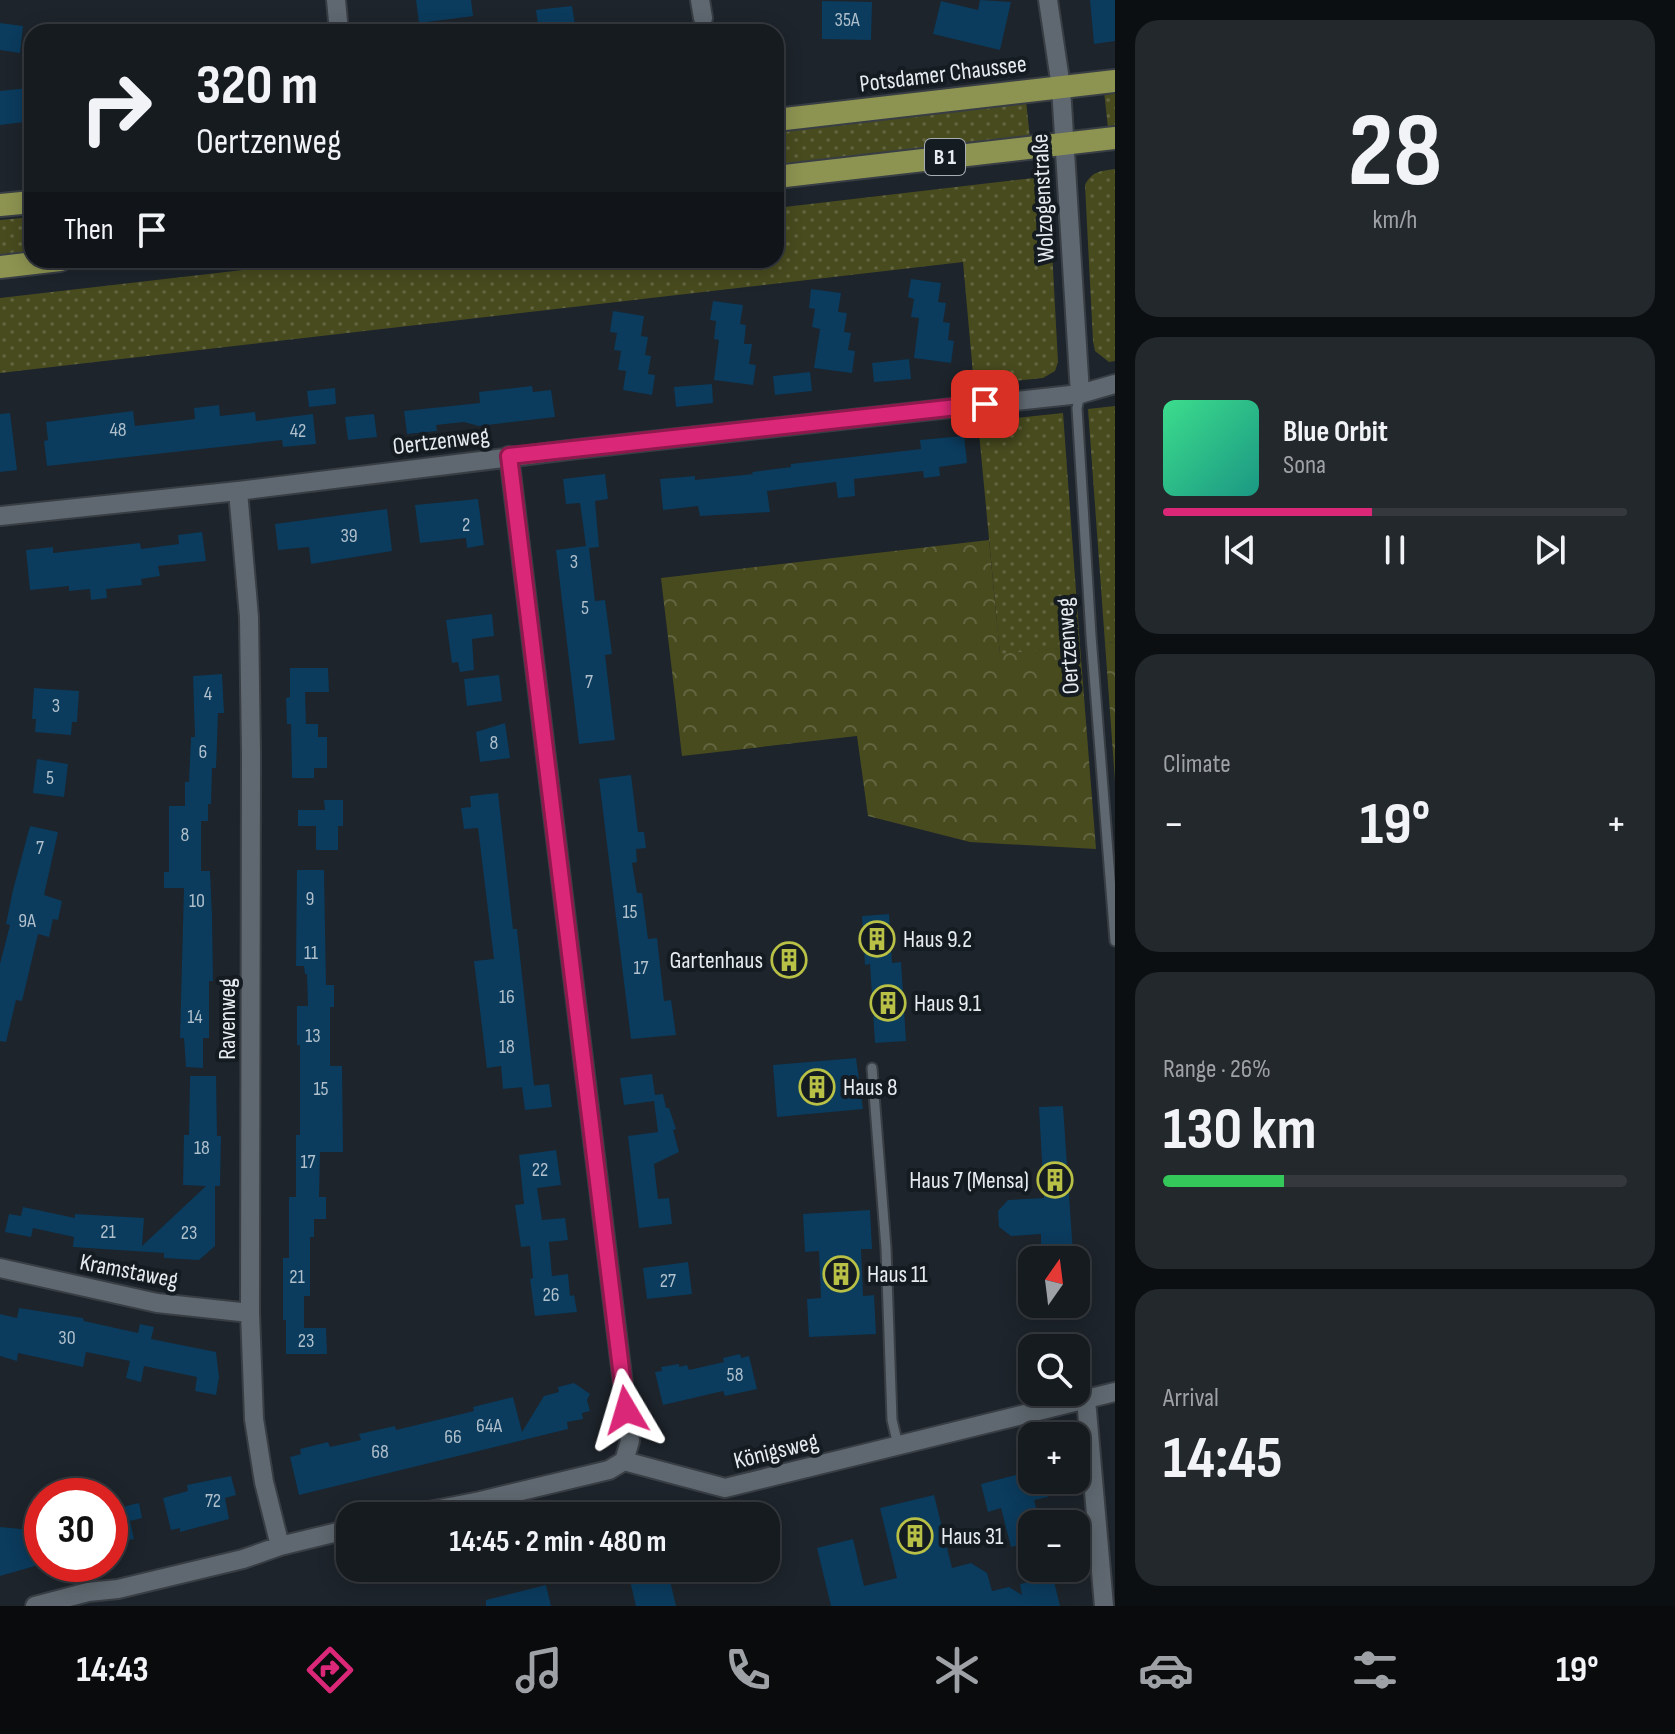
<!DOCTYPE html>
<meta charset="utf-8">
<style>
body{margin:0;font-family:"Sofia Sans Condensed",sans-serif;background:#23282d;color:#f1f3f6;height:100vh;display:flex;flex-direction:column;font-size:30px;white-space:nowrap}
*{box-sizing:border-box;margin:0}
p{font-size:26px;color:#9ea1a5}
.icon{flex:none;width:44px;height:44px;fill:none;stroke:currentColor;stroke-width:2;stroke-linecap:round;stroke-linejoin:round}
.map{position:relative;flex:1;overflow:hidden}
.details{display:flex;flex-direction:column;gap:20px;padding:20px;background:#0c0f12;width:560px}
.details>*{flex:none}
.banner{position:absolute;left:24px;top:24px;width:760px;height:244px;border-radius:24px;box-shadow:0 4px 20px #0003,0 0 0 2px #35393e;background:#161b20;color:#f1f3f6;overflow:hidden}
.needle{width:52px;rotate:14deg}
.controls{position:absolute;left:1018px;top:1246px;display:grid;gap:16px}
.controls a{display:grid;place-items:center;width:72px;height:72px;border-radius:16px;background:#161b20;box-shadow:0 4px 20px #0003,0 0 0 2px #35393e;font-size:40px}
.speed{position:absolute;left:24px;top:1478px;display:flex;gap:16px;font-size:40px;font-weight:700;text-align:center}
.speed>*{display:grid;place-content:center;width:104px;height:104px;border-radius:50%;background:#161b20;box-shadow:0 4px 20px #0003,0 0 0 2px #35393e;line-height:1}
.speed .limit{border:12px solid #d22;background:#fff;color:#111}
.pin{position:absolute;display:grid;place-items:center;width:68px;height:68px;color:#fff;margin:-34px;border-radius:16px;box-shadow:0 4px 12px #0006}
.me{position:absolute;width:88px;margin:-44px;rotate:353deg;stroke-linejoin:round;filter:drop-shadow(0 0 6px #0008)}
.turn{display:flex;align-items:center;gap:28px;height:168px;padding:0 40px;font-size:36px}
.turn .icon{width:104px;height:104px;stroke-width:2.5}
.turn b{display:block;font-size:56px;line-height:68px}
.then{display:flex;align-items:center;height:76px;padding:0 40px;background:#0003;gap:16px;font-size:30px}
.big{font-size:60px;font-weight:700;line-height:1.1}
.details .card{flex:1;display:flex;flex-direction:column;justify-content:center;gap:12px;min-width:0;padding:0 28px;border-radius:24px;background:#23282d}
.details .dial{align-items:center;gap:0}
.dial b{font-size:104px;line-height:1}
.song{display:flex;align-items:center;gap:24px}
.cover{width:96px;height:96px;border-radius:12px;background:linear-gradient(135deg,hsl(150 70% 55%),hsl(170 70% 35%))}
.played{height:8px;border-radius:4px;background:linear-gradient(90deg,#db2777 45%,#35393e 45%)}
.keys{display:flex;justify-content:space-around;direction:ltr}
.heat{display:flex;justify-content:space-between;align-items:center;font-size:44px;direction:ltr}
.charge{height:12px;border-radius:6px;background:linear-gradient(90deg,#34c759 26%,#35393e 0)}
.trip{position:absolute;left:336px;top:1502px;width:444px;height:80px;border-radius:24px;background:#161b20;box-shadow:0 4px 20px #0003,0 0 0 2px #35393e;font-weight:700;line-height:80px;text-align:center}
.menu{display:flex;height:128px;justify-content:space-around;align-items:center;background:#090b0d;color:#9ea1a5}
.menu .icon{width:56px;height:56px}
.menu .active{color:#db2777}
.menu b{font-size:36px;color:#f1f3f6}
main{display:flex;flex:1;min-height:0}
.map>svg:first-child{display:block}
.grass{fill:url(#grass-dots)}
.forest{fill:url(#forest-crowns)}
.building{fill:#0b3b5d}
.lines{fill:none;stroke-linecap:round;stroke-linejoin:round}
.service-casing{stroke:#383e44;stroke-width:13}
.minor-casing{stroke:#383e44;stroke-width:22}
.primary-casing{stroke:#383e44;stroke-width:26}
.service{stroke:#5f6870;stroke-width:9}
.minor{stroke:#5f6870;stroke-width:18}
.primary{stroke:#8d9451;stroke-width:22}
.route-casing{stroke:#8e194d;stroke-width:20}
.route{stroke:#db2777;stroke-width:14}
.labels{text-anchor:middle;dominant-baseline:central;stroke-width:8;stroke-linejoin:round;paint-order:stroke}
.number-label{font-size:20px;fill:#afbfcb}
.shield{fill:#141b21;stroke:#a7adb2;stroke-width:2}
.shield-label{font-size:22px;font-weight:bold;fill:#e6ebf0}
.street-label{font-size:24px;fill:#e6ebf0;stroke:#141b21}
.poi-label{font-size:24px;fill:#e6ebf0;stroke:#141b21;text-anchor:start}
</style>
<main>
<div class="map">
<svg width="1115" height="1606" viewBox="0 0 1115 1606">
<defs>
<pattern id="grass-dots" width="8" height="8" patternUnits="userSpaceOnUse" patternTransform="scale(2)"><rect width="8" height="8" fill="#484b1e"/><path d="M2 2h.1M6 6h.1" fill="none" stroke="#62653f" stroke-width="1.8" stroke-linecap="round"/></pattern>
<pattern id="forest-crowns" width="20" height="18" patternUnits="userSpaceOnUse" patternTransform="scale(2)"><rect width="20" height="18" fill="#484b1e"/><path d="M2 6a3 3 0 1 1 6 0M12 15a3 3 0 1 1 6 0" fill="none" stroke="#62653f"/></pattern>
</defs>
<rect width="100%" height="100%" fill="#1d242b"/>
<!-- grass -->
<path class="grass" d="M1115,90V127L1108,128L1104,91Z
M1026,101L1030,138L776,167V130Z
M1115,169V361L1109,362L1095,351L1093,341L1085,185C1092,171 1101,171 1115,169Z
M1034,178L1042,182L1049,195L1058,362L1055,371L1043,378L974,385L963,262L0,373V298L330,260H776V208Z
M32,217V253L0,257V220Z
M1115,406V642L1105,643L1088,409Z
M1063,413L1080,646L1000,655L978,422Z"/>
<!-- forest -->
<path class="forest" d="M989,540L1000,654L1080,646L1096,849L970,842L868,816L857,736L682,756L661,578Z
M1115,642V781L1105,643Z"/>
<!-- building -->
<path class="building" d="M416,0H471L473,16L419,23Z
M980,0L1011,2L1000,50L933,34L941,1L978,10Z
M1090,0H1115V41L1094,44Z
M822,1L872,2L871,40L822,39Z
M572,6L576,32H539L536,10Z
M0,23L23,26L20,53L0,50Z
M28,88L32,121L0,125V91Z
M911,279L941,283L938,302L946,303L943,322L950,323L948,340L954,341L951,363L914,358L919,318L911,317L914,299L908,297Z
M811,289L841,293L838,312L847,313L844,332L851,333L848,350L855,351L852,373L814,368L820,329L812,327L815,309L809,308Z
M713,301L743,305L740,324L746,325L744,344H752L749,364L756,365L753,385L714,380L719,340L714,339L716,321L710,320Z
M613,311L644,316L641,336L648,337L645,355L651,356L648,374L655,375L652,395L623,390L626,371L618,370L621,351L614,350L617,333L610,332Z
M909,359L911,379L874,382L872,363Z
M810,372L812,391L775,395L773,376Z
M712,384L713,403L676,407L674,387Z
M532,386L533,392L551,390L555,417L479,426L464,422L436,425L437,431L407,434L404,411L480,403L479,392Z
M335,388L336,404L309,407L307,391Z
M219,405L220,416L255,412L256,421L313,414L316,444L283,447L282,440L47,466L44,441L48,440L46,422L133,411L135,426L195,419L194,408Z
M10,413L17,470L0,472V414Z
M374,414L377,437L348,440L345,417Z
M964,436L967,463L939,467L940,476L924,478L923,471L854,479L855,496L838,498L836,482L767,491L770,512L700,516L698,506L663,510L660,479L695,476V480L753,474L752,472L791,467V464L921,449L920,440Z
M605,474L608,499L595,501L599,547L589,548L595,601L605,600L612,654L605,655L615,740L579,744L556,550L586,546L580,503L566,504L563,479Z
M478,499L484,545L467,548L466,538L420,543L415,505Z
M387,509L392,551L311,564L309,547L278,550L275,524Z
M202,532L206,561L158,566L160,576L141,579L142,585L106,589L107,598L91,600L90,589L69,591V586L30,590L26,550L53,547V553L140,543L141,549L179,544L178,535Z
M492,614L494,636L472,639L474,670L460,672L458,662L452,663L446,620Z
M290,668H328L329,692H305L306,724H318V737H327V768H314V778H292L291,724H287L286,698L290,697Z
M222,674L224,713H218L216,768H212L211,804H208V821H201V871H210L212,917L213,981H209V1038H203V1068L186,1067L184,1038H180L184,888H164V872H169V806H185V782H189L191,737H195L193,676Z
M499,675L502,701L467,706L464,679Z
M34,688L79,691L77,722H72L71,735L35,732L36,719H32Z
M505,723L510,758L480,762L476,732Z
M37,759L68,764L64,797L33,793Z
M631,775L638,832H644L646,848L636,849L637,862L632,863L637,893H642L648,939L657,938L664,1001L671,1000L676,1035L631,1039L599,779Z
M498,793L513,929H517L534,1086L503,1089L501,1066L487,1068L474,961L494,959L478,828L464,829L461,808L471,807L470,796Z
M324,800H343V826H338V850H316V826H298V810H325Z
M30,826L58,832L44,895L62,901L58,920L53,919L49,937L38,934L22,1001L16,1000L6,1042L0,1041V964L10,925L6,924L13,890Z
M297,870H324L326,985H334V1007H330V1066H342L343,1152H320L319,1197H326V1219H314V1237H310V1296H304V1328H326L327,1354H286V1320H283V1258H289V1197H296V1135H300V1045H297V1006H308L307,974H305L304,966H296Z
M889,914L892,963L901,962L906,1041L875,1043L870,964L865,965L862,916Z
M806,950L807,969L772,971L771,952Z
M856,1058L863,1109L777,1117L773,1065Z
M652,1074L655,1095L663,1094L666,1108H669L676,1129L673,1130L679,1152L654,1164L658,1199L669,1198L672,1224L639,1228L628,1136L658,1132L654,1101L624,1105L620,1078Z
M190,1076H216L217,1136H221L220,1186H215V1246L199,1260L164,1258V1253L73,1247L74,1237L33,1228L31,1237L5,1232L9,1214L21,1216L23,1207L75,1218V1214L144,1218L142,1246L206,1186L183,1185L184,1135H189Z
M549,1084L552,1107L525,1110L522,1087Z
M1063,1106L1073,1254L1048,1255L1047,1244H1041V1234L1011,1236L999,1227L998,1211L1008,1200L1044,1198L1039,1107Z
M556,1150L561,1185L537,1188L542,1220L565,1218L568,1240L549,1242L552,1276L568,1274L570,1296L574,1295L577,1312L535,1316L530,1279L533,1278L530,1246L521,1247L515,1205L524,1204L519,1155Z
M870,1210L872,1249H861L863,1296L874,1295L876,1334L809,1337L807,1299L821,1298L819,1251L805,1252L803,1214Z
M688,1262L692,1294L647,1299L643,1268Z
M19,1308L83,1318L84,1321L138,1333L140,1324L154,1327L151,1339L216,1352L219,1377L216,1395L195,1391L197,1377L144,1366L141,1382L126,1378L130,1361L86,1352L83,1367L18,1353L17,1361L0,1356V1314L17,1318Z
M740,1354L741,1358L749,1356L757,1389L725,1396L723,1391L663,1405L655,1372L662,1371L661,1367L679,1364V1367L687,1365L689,1370L724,1362L723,1358Z
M574,1383L590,1394L587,1400L590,1411L582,1413L583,1419L567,1422L568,1429L299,1495L290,1457L301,1454L300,1449L328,1442L330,1447L361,1440L359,1434L395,1426L396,1430L474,1411L473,1407L513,1397L522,1432L544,1396L559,1392L558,1387Z
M1032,1471V1480H1044L1048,1497L1034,1500L1040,1524H1032V1542L1011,1547L1001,1508L988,1512L981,1484Z
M231,1476L236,1495L225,1498L229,1519L180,1532V1528L171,1530L163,1498L188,1491L187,1485Z
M934,1495L952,1568L971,1563L987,1573L992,1591L1009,1587L1022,1595L1020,1584L1053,1577L1060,1606H831L817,1548L853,1539L864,1586L897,1578L880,1508Z
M139,1503L142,1518L130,1521L134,1539L112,1544L110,1510Z
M0,1527L42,1531V1543L37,1544L42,1564L0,1576Z
M627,1568H667L676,1606H636Z
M546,1585L551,1606H486V1600Z"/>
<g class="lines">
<defs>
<path id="service" d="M1080,394L1077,408L1091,636L1115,941
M872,1068L886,1248L892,1420L898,1445"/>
<path id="minor" d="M336,0L339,32
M700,0L703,18
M1048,0L1061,87L1080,394
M509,456L630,1441L624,1461
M238,491L249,617L251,754L250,1313L254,1419L264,1482L280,1546
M0,516L238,491L577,449L1080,394L1115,384
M0,1268L157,1303L250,1313
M1086,1399L1104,1606
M404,1516L480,1501L609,1470L624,1461L725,1488L1115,1392
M35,1606L88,1592L118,1589L243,1559L280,1546L350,1529"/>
<path id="primary" d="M776,120L1115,81
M776,177L1115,138
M0,205L32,202
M0,267L60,260"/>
</defs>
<!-- service casing -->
<use href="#service" class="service-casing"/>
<!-- minor casing -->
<use href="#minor" class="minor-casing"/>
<!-- primary casing -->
<use href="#primary" class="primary-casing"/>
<!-- service -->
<use href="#service" class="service"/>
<!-- minor -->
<use href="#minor" class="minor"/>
<!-- primary -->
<use href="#primary" class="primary"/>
</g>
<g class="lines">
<defs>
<path id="route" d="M626,1410L509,456L985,404"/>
</defs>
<!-- route casing -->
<use href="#route" class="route-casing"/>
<!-- route -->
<use href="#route" class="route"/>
</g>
<!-- icons -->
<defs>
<symbol id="building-ring" viewBox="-11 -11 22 22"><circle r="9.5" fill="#141b21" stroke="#b9c046" stroke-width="1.5"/><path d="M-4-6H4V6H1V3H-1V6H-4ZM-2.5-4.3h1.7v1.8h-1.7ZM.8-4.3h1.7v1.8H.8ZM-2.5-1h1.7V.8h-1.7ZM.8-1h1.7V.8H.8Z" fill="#b9c046"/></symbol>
</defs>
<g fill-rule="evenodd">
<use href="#building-ring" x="857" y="919" width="40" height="40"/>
<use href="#building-ring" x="769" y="940" width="40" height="40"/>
<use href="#building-ring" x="868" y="983" width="40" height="40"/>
<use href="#building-ring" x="797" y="1067" width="40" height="40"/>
<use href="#building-ring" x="1035" y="1160" width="40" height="40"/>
<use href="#building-ring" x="821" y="1254" width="40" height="40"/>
<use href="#building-ring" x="895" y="1516" width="40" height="40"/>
</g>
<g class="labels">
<!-- number labels -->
<g class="number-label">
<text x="847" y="20">35A</text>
<text x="118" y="430">48</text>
<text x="298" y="431">42</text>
<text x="466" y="525">2</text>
<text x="349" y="536">39</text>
<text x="574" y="562">3</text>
<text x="585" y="608">5</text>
<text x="589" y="682">7</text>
<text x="208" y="694">4</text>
<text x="56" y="706">3</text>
<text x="494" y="743">8</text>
<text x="203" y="752">6</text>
<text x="50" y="778">5</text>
<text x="185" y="835">8</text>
<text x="40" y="848">7</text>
<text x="310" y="899">9</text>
<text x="197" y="901">10</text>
<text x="630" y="912">15</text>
<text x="27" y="921">9A</text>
<text x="311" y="953">11</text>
<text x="641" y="968">17</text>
<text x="507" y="997">16</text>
<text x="195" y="1017">14</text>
<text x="313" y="1036">13</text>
<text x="507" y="1047">18</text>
<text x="321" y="1089">15</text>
<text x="202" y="1148">18</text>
<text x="308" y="1162">17</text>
<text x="540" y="1170">22</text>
<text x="108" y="1232">21</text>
<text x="189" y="1233">23</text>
<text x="297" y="1277">21</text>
<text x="668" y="1281">27</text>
<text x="551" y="1295">26</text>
<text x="67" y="1338">30</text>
<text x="306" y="1341">23</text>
<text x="735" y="1375">58</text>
<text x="489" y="1426">64A</text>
<text x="453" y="1437">66</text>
<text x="380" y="1452">68</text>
<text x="213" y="1501">72</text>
</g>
<!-- shield labels -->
<rect class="shield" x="925" y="139" width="40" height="36" rx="6"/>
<g class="shield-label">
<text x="945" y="157">B 1</text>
</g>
<!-- street labels -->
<g class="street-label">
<text transform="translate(943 74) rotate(-7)">Potsdamer Chaussee</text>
<text transform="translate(1043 198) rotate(-93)">Wolzogenstraße</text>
<text transform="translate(441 441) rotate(-7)">Oertzenweg</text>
<text transform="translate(1068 646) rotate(-94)">Oertzenweg</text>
<text transform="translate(227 1019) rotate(-90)">Ravenweg</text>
<text transform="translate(129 1271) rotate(11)">Kramstaweg</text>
<text transform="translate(776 1451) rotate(-14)">Königsweg</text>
</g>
<!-- poi labels -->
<g class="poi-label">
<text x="903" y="939">Haus 9.2</text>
<text x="763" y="960" text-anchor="end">Gartenhaus</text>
<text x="914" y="1003">Haus 9.1</text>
<text x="843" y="1087">Haus 8</text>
<text x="1029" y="1180" text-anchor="end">Haus 7 (Mensa)</text>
<text x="867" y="1274">Haus 11</text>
<text x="941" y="1536">Haus 31</text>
</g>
</g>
</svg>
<div class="controls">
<a><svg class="needle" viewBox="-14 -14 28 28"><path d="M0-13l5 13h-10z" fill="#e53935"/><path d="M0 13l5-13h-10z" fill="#9ea1a5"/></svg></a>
<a><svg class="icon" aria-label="search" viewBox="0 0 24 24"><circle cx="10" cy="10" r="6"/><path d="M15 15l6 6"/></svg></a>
<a>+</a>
<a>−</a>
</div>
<div class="speed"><div class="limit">30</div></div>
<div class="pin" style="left:985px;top:404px;background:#d93025"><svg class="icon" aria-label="arrive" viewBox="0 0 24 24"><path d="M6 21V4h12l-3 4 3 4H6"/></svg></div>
<svg class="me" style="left:626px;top:1410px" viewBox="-20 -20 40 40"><path d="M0-17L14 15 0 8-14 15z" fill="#db2777" stroke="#fff" stroke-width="4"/></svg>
<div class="trip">14:45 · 2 min · 480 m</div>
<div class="banner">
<div class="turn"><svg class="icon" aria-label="right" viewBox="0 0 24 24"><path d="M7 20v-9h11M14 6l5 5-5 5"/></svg><div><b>320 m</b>Oertzenweg</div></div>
<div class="then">Then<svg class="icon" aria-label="arrive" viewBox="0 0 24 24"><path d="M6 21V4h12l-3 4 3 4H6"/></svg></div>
</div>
</div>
<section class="details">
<div class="card dial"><b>28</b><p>km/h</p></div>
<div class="card">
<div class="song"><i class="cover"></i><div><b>Blue Orbit</b><p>Sona</p></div></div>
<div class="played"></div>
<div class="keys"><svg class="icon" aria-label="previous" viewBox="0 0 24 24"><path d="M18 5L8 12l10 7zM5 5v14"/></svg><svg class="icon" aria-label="pause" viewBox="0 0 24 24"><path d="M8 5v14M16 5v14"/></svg><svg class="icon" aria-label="next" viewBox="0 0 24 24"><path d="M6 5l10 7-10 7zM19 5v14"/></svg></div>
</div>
<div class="card"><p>Climate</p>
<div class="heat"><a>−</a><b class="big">19°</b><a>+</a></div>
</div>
<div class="card"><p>Range · 26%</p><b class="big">130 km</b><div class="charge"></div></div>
<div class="card"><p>Arrival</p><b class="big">14:45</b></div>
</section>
</main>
<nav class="menu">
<b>14:43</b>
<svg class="icon active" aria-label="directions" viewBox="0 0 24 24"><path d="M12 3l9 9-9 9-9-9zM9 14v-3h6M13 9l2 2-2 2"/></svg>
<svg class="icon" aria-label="music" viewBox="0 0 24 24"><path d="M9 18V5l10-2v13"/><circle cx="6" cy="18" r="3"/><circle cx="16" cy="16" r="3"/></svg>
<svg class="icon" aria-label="phone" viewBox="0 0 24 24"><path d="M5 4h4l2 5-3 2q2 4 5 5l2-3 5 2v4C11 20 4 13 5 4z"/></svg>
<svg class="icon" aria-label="climate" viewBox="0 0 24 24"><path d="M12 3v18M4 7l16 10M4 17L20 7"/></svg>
<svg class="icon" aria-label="car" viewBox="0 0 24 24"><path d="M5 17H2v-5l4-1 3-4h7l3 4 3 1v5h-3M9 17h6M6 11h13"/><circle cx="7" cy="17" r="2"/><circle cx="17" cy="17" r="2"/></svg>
<svg class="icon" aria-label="filters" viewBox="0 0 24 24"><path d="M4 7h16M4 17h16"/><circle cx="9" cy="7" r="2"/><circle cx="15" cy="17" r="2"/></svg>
<b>19°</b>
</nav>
